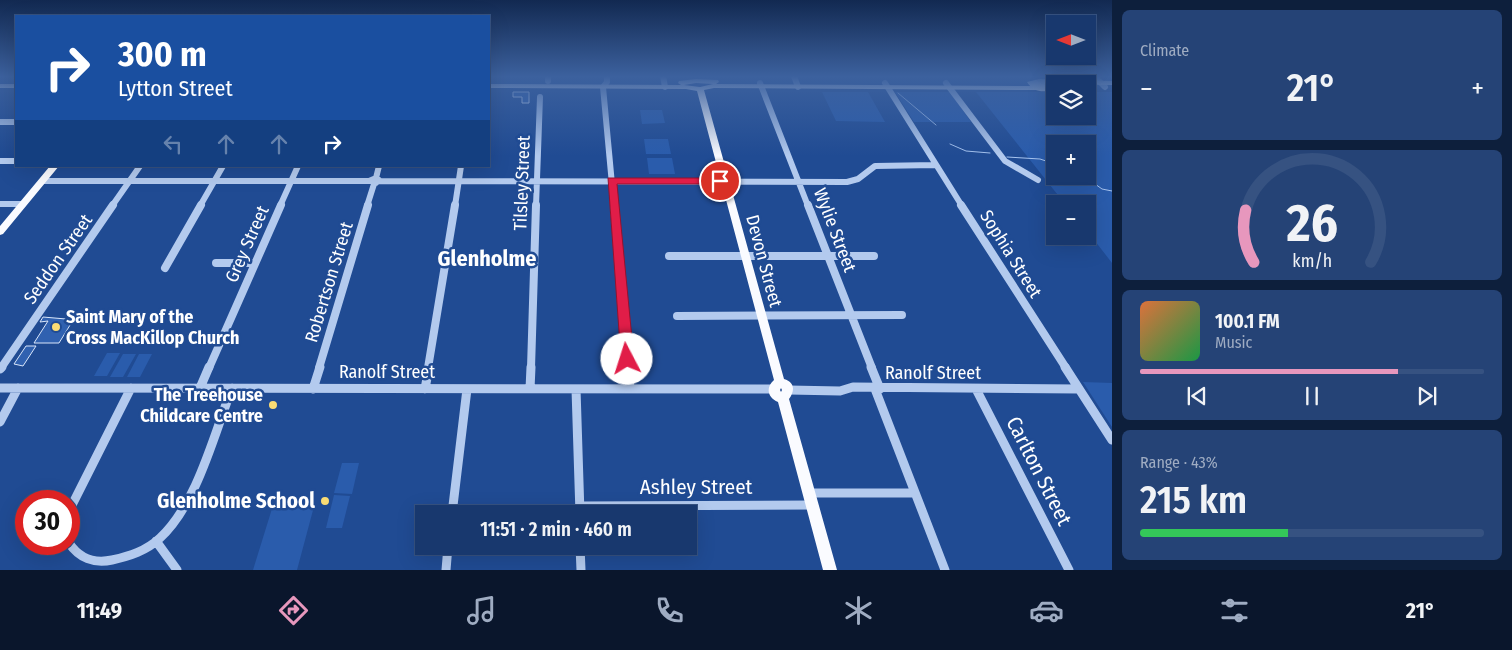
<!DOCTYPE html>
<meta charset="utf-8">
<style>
body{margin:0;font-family:"Fira Sans Condensed",sans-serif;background:#254376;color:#f1f3f6;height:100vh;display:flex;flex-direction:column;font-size:19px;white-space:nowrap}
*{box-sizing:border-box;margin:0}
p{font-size:16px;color:#9facc2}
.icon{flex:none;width:28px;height:28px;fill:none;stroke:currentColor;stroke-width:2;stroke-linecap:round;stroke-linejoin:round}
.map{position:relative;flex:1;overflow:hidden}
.drawer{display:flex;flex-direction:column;gap:10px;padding:10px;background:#0d1f3c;width:400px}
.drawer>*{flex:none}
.banner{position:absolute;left:15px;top:15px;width:475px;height:152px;border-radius:0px;box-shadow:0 5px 20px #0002,0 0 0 1px #365281;background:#1a4fa0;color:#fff;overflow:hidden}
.needle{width:32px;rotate:270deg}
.controls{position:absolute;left:1046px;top:15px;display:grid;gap:10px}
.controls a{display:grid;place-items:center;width:50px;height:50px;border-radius:0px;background:#18386e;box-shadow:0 5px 20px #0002,0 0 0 1px #365281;font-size:25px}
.speed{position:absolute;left:15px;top:490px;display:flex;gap:10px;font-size:25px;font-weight:700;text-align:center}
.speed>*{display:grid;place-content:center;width:65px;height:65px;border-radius:50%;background:#18386e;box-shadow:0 5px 20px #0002,0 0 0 1px #365281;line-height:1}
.speed .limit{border:8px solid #d22;background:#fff;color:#111}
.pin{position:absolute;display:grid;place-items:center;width:42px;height:42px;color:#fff;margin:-21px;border:2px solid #fff;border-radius:50%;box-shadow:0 1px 5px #0007}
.me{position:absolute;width:55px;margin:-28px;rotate:355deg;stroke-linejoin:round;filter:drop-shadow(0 0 4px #0008)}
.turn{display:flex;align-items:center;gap:18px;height:105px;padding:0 20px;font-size:22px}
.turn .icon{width:65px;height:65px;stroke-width:2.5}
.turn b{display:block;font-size:35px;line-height:42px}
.lanes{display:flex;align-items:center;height:48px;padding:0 20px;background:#0003;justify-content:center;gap:25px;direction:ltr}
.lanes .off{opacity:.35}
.big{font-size:38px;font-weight:600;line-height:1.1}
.drawer .card{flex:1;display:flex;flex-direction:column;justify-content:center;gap:8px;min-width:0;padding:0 18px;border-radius:8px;background:#254376}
.drawer .dial{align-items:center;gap:0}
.dial svg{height:130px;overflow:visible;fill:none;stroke:#365281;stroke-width:7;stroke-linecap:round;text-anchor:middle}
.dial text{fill:#f1f3f6;stroke:none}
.song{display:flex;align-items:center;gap:15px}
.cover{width:60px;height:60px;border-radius:8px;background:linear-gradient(135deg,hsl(20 70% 55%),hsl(140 70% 35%))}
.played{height:5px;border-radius:2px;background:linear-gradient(90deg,#e797bd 75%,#365281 75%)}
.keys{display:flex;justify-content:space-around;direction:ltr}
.heat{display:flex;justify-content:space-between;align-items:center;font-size:28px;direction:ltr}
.charge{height:8px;border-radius:4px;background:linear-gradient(90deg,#34c759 43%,#365281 0)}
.trip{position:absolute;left:415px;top:505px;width:282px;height:50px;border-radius:0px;background:#18386e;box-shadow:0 5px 20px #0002,0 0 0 1px #365281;font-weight:600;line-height:50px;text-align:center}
.tabs{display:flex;height:80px;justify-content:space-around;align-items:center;background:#0a162c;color:#9facc2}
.tabs .icon{width:35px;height:35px}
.tabs .active{color:#e797bd}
.tabs b{font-size:22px;color:#f1f3f6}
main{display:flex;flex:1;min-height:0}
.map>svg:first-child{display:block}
.green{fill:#2a5cac;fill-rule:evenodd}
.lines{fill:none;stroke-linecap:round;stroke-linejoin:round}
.stream{stroke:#a7c4ef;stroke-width:1}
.building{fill:#3061b0;stroke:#d9e6fa}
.minor-far2{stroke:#b3caee;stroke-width:6}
.minor-far1{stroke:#b3caee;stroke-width:8}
.minor{stroke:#b3caee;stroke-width:9}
.major{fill:#fafbff;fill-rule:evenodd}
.highway{fill:#fff;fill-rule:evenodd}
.route{fill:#e11d48;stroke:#92132f}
.poi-dot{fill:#fadc74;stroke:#204b93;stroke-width:2}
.labels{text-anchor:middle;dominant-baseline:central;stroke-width:5;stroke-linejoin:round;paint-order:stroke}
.street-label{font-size:18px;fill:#fff;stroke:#204b93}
.poi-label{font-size:18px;font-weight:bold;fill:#fff;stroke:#204b93;text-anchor:start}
.near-street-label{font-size:21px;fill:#fff;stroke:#204b93}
.near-poi-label{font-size:21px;font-weight:bold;fill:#fff;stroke:#204b93;text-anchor:end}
.district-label{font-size:22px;font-weight:bold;fill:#fff;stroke:#204b93}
</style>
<main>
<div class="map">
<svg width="1112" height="570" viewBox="0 0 1112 570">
<rect width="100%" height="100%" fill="#204b93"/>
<!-- green -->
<path class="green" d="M822,92H868L885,122L836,121Z
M895,92H950L971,122H914Z
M976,92H1055V116H1088V92H1112V263L1088,232V204H1065ZM1055,144H1088V176H1055Z
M640,110H662L665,123L642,124Z
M644,139H668L671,154H646Z
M647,158H672L675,174H649Z
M107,353H120L107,376H94Z
M123,354H136L123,377H110Z
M139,354H152L140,377H127Z
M1083,382L1112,383V427Z
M342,463H359L352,494L334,493Z
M334,495L350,496L342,528H326Z
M275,499H316L297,570H253Z"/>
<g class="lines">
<!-- stream -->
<path class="stream" d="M898,93L936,125
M950,144L966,151L990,153
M1007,157L1040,159L1055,164
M1084,176L1102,189L1112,191"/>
</g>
<!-- building -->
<path class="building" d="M513,92H529V103H522V97H513Z
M43,317L66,319L75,317L59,343H34L48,321L40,322Z
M26,346H36L23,366L14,364Z"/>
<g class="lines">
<!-- minor-far2 -->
<path class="minor-far2" d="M548,76V81
M607,76V82L603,87L614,206
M663,76L665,87
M794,76L798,87
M1094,76L1105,87
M760,83L808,206
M885,83L962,206
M946,83L1005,161L1038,180
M0,122H16
M0,161H16
M376,178L379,166
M43,181H369L376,178L379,180L376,183L371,181
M379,181L847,182L858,179L875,166L935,165
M0,204H23
M112,206L140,166
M200,206L223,166
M280,206L298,166
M367,206L374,184
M455,206L461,166
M536,206L540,97"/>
<!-- minor-far1 -->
<path class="minor-far1" d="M614,205L628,368
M808,205L872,368
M961,205L1066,368
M669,256H874
M216,263H254
M165,268L201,205
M677,316L902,315
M1,368L113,205
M209,368L281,205
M319,368L368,205
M428,368L455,205
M531,368L536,205"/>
<!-- minor -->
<path class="minor" d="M628,367L630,389
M871,367L880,389
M1065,367L1112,440
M0,369L2,367
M0,388L773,389
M200,388L209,367
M313,389L320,367
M425,389L429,367
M530,389L531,367
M576,389L580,514
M875,389L945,570
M976,389L1069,570
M789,390L840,391L853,387L1078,389
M0,422L18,388
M809,493H915
M580,506L813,505
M69,511L131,388
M452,514L467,389
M156,541L177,570
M69,543C79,558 94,564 112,560C130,556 146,551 160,538C197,504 214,434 232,388
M580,546L581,570
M446,570L448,546"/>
<!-- major -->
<path class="major" d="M696,79L718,80L719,82L716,84L1036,86L1040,88L1036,90L714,88L704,90L784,379C795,382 795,391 789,399L837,570H823L778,402C768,398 765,388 774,380L697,91L686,89L489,88V84L681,85L678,83L679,81ZM696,83L713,84L700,87L684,85ZM781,388L782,390L781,392L780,390Z
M0,84H16V88H0Z
M50,166H59L3,234L0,235V226Z"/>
<!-- highway -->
<path class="highway" d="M1039,79L1112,81V85L1055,84L1052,86H1055V90C1043,92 1034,93 1027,82Z"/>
</g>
<!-- sky -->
<linearGradient id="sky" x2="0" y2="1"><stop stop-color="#122951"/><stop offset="0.49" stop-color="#3c619e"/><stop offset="1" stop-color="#3c619e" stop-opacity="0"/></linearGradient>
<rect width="1112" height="156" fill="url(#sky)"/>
<!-- route -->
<path class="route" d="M608,178H720L725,181L720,184H617L634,359L627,364L621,359Z"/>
<!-- markers -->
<g class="poi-dot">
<circle cx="56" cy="327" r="5"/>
<circle cx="273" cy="405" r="5"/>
<circle cx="325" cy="501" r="5"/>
</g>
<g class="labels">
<!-- street labels -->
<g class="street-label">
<text transform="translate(522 183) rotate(-88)">Tilsley Street</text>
<text transform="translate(835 230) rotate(69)">Wylie Street</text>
<text transform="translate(247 244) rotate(-66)">Grey Street</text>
<text transform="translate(1011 254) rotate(58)">Sophia Street</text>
<text transform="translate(58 259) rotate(-55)">Seddon Street</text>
<text transform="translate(764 261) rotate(75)">Devon Street</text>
<text transform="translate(329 282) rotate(-73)">Robertson Street</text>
<text x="387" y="372">Ranolf Street</text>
<text x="933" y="373">Ranolf Street</text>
</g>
<!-- poi labels -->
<g class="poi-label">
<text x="66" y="317">Saint Mary of the<tspan x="66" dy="21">Cross MacKillop Church</tspan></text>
<text x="263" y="395" text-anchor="end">The Treehouse<tspan x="263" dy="21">Childcare Centre</tspan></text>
</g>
<!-- near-street labels -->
<g class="near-street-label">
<text transform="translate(1039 471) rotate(63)">Carlton Street</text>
<text x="696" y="487">Ashley Street</text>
</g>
<!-- near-poi labels -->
<g class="near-poi-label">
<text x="315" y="501">Glenholme School</text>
</g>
<!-- district labels -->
<g class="district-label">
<text x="487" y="258">Glenholme</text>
</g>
</g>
</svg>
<div class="controls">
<a><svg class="needle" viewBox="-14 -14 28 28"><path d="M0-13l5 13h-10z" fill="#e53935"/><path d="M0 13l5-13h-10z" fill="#9facc2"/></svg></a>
<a><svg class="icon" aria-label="layers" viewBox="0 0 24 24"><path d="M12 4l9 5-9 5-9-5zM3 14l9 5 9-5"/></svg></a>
<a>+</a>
<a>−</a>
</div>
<div class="speed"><div class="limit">30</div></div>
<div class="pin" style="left:720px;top:181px;background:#d93025"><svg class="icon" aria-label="arrive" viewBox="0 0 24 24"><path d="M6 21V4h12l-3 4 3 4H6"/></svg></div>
<svg class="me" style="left:627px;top:359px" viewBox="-20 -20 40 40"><circle r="19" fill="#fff"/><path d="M0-13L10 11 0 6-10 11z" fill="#e11d48"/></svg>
<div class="trip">11:51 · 2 min · 460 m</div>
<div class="banner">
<div class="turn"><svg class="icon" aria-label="right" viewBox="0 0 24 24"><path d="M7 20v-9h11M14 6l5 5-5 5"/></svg><div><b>300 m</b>Lytton Street</div></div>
<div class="lanes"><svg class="icon off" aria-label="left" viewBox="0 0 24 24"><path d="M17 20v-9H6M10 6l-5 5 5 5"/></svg><svg class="icon off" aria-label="ahead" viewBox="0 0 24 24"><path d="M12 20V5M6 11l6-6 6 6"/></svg><svg class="icon off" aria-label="ahead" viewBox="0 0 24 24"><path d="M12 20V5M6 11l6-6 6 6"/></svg><svg class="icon" aria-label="right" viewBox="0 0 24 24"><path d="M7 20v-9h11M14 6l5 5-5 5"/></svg></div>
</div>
</div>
<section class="drawer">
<div class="card"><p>Climate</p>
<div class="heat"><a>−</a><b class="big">21°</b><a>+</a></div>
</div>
<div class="card dial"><svg viewBox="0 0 100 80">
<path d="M14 69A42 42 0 1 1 86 69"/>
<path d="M14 69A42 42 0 0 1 9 37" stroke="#e797bd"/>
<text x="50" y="56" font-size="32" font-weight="700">26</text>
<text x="50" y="72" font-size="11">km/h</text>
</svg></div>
<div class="card">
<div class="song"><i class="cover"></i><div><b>100.1 FM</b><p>Music</p></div></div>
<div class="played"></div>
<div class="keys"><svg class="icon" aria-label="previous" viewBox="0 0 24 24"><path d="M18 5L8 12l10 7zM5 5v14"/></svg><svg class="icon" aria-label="pause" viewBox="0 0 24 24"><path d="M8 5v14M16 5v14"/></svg><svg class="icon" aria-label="next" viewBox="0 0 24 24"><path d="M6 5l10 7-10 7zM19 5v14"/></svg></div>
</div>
<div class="card"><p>Range · 43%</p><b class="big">215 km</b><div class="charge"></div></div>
</section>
</main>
<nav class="tabs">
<b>11:49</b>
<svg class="icon active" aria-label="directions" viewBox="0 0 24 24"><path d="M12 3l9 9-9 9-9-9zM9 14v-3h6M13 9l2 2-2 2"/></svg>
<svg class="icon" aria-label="music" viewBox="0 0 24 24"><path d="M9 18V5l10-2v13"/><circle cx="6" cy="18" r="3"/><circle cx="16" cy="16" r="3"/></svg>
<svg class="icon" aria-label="phone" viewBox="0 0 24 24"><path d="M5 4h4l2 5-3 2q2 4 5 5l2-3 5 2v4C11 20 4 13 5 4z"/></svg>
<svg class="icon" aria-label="climate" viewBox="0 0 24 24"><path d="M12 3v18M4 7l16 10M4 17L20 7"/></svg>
<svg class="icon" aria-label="car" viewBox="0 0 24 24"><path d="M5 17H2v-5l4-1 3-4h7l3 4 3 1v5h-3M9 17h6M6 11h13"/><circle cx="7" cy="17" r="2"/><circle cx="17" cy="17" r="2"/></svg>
<svg class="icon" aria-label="filters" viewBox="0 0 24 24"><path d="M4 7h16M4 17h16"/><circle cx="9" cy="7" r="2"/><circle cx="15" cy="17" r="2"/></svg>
<b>21°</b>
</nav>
